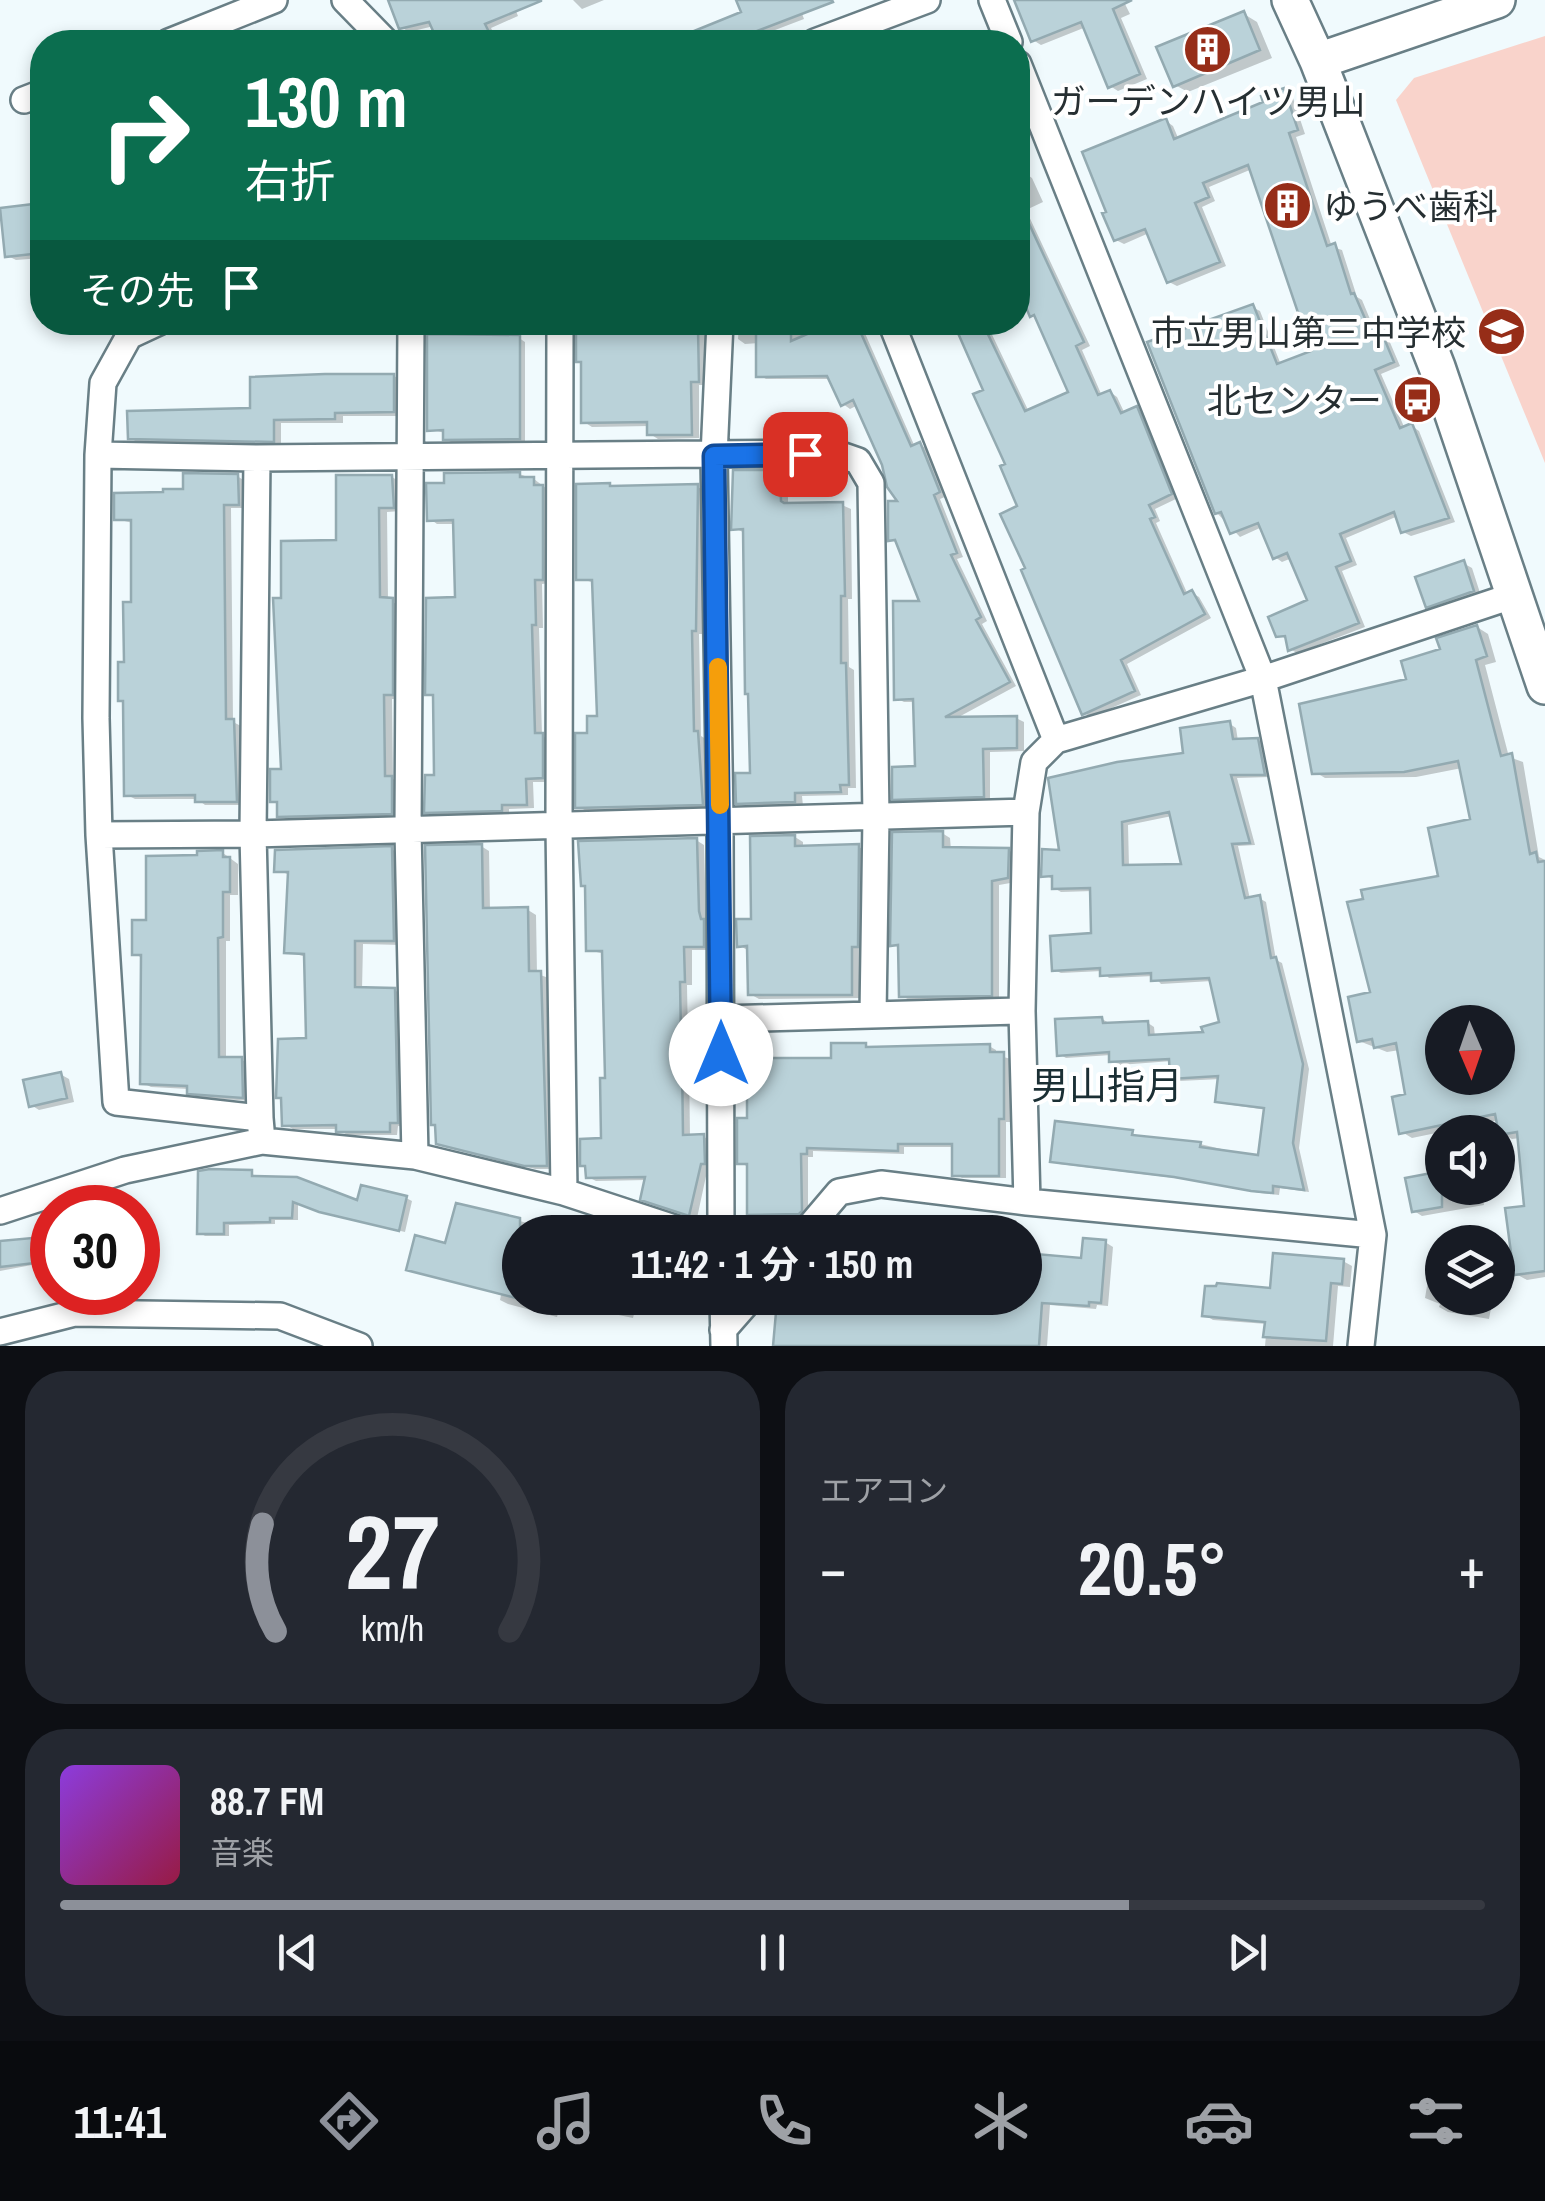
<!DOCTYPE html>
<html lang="ja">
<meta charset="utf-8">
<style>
body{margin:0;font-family:"Archivo Narrow","Noto Sans JP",sans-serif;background:#242831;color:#f1f3f6;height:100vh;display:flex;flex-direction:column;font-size:38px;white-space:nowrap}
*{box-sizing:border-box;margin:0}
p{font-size:32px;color:#9ea1a6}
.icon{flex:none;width:55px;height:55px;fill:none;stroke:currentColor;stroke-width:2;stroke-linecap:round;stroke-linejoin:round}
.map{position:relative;height:1346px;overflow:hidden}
.details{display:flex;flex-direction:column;gap:25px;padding:25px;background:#0d0f14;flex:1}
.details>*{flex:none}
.hud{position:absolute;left:30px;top:30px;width:1000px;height:305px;border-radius:40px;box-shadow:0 5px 15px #0003;background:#0b6e4f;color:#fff;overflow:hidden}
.needle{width:65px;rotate:178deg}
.fabs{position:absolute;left:1425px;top:1005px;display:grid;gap:20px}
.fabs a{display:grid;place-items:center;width:90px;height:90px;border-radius:50%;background:#171b24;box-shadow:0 5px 15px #0003;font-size:50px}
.speed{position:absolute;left:30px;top:1185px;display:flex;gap:20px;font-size:50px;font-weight:700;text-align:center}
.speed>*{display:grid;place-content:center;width:130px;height:130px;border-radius:50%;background:#171b24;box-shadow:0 5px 15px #0003;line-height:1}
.speed .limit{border:15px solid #d22;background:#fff;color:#111}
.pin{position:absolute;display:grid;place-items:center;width:85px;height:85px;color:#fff;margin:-42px;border-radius:20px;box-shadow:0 5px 15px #0006}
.me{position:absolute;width:110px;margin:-55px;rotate:0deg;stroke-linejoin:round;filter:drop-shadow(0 0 8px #0008)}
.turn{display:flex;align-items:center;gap:35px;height:210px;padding:0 50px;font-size:45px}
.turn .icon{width:130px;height:130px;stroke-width:2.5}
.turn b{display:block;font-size:70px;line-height:85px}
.then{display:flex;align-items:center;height:95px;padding:0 50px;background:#0003;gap:20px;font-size:38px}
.big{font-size:75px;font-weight:700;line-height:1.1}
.details .widget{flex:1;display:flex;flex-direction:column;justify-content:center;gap:15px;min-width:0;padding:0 35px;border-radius:40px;background:#242831}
.details .dial{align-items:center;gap:0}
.dial svg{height:260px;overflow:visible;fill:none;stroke:#363941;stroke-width:7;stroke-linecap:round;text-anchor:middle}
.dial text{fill:#f1f3f6;stroke:none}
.song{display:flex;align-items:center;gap:30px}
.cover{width:120px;height:120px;border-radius:15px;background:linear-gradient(135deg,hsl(270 70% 55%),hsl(340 70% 35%))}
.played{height:10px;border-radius:5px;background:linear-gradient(90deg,#8c9099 75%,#363941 75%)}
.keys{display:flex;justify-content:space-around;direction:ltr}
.heat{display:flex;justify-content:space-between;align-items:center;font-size:55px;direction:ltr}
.details .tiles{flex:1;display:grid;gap:25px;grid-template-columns:1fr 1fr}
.widget:last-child{grid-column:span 2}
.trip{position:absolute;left:502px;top:1215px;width:540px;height:100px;border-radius:50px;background:#171b24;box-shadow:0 5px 15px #0003;font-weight:700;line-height:100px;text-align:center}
.menu{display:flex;height:160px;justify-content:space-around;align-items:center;background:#090b0e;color:#9ea1a6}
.menu .icon{width:70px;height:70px}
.menu .current{color:#8c9099}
.menu b{font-size:45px;color:#f1f3f6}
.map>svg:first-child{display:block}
.green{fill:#f9d3cb}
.shadow{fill:#0003;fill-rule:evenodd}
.building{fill:#bad2d9;stroke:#93aab1;stroke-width:2.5;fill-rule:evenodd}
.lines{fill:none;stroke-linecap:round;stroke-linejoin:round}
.street-casing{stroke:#697f86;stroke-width:30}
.secondary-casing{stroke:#697f86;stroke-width:40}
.street{stroke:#fff;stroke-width:25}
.secondary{stroke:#fff;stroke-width:35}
.route-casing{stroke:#114b97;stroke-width:25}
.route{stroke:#1a73e8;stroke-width:18}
.slow{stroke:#f59e0b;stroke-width:18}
.labels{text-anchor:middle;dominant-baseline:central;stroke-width:8;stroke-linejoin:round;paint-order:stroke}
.poi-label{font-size:35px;fill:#262f32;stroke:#fff;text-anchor:end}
.neighbourhood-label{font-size:38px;fill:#1b2f34;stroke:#fff}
</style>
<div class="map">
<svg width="1545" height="1346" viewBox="0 0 1545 1346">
<rect width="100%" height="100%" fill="#f0fafd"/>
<!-- green -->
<path class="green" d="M1545,36V463L1396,100L1414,78Z"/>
<!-- shadow -->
<path class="shadow" d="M391,0H516L512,1L518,16L491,28L495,36L479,42H441L434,26L409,32L401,27Z
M573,0H604L582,9Z
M750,0H797L804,19L744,42H670L744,13Z
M1016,0H1123L1130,14L1121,18L1147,79L1118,91L1110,86L1086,27L1041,45L1033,40Z
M1244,14L1257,22L1272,58L1188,92L1175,85Z
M1284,91L1292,95L1305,134L1296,137L1332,247L1342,250L1357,297L1362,300L1372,324L1383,326L1400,366L1381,374L1405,429L1412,426L1419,431L1455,522L1411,536L1403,532L1398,516L1346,538L1357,565L1342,571L1365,627L1297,653L1290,649L1288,639L1278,635L1310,602L1292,558L1282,562L1275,557L1262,527L1240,537L1217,513L1252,307L1260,311L1281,365L1314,353L1252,169L1209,187L1215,201L1202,207L1226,266L1177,286L1169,282L1149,233L1124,244L1116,240L1166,121L1173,126L1179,140L1266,104Z
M1025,173L1032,178L1043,202L1026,210L1090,346L1082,350L1102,396L1110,392L1117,397L1125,414L1137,409L1144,414L1178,498L1155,509L1160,521L1156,523L1188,595L1192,593L1199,597L1211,618L1127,664L1141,695L1091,717L1084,713L1028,570L1021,508L986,391L956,322H986L1029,412L1071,394L1038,319L1032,315L1018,282V177Z
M42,206V258L16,260L8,256L3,210Z
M579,322H646V332L698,331L706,336L707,385H699V438L658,439L650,434V426L592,427L584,422Z
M739,322H860L915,447L920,445L928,449L947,496L940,499L963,557L957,559L987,621L982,624L1016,686L955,719L1016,718L1024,722V751L990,752V800L902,802L894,798L917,769L916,702H904L896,698L923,604L899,544L891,539L902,504L858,405L850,409L843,404L831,379H766L759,375V343L745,344L738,339Z
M519,338L525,342V442H451L445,439V433L429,429Z
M394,376L402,381V416H343V423H281V445L139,443L130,438Z
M780,472L788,477V505H842L851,509L852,599H848L849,667L854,670L856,788H848V795L802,796L803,806L747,807L738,803L752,775L745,533L734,528Z
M519,474L534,479L551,492L550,583L542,584L543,628H539L542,736L550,740V782H533L534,808L509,809V814L435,816L427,811L437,777L435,698L428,694L457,600L455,524H437L430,519Z
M237,476L245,481L246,508H231L233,722L241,726L244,805H205L197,799H135L127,795L125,702L121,700L133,604V523L116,519L186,491Z
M392,477L400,482L401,511L387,512L388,600L401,606L400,699H392L393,779L400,783L399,817L288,820L280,816V805L272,800L283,771L284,600L339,542Z
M698,487L706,492L703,634H699L701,736L706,739L711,808L586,811L578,806L589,736L599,719L595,583L578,578L614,488Z
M1463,563L1472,568L1481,596L1436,611L1428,606Z
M1477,627L1488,634L1496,662L1485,665L1509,757L1523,762L1539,857L1545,860V1277L1527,1280L1516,1274L1527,1208L1520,1138L1512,1139L1501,1133L1499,1120L1412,1138L1402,1132L1408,1096L1400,1050L1387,1052L1359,1041L1373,994L1473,821L1462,768L1416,777L1325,778L1315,772L1443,650ZM1442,1022H1498V1078H1442Z
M1230,724L1236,728L1238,741L1257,740L1264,744L1271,777L1237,778L1255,845L1238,846L1250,899L1259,898L1266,902L1276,960L1282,963L1309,1069L1299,1148L1309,1192L1280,1188L1279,1195L1260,1193L1183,1179L1059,1164L1053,1160L1132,1133L1139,1136L1200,1144L1260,1158L1267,1110L1225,1104L1218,1100L1221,1079L1179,1081L1172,1077V1061L1119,1065L1112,1061L1111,1055L1066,1058L1059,1054L1102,1019L1109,1023H1148L1154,1027L1155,1037L1206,1035L1222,1024L1212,981L1161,984L1154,976L1109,978L1102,971L1061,973L1054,970L1093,936V891L1061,892L1054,888V879L1043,875L1062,852ZM1172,816L1184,866L1129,867L1128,825Z
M942,833L950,838L951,850H1008L1017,855L1016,882L999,885V999L910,1000L901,996V949L893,944Z
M795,837L803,842V848L859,847L867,852L866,950H860V998L759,999L750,994L747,950L739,945L754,922Z
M696,840L704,845L706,917L711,926V950H692V985H687L688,1040L704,1039L711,1044V1065H689L690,1137H704L712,1141V1167H708L697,1218L651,1203L647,1180L596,1181L588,1177L604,1140L608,1080L605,954L588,950Z
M481,846L489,851L490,911L528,910L536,915L537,974L549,978L555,1169H535L438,1143Z
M391,849L400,854L402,945L363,944L362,990H394L403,995L406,1127L398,1126L397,1135H347L339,1129H293L284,1124V1100L278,1097L308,1041L306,957L286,951L290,875L277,870Z
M223,853L238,864V895H230V941H226V1060H242L250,1064V1101L197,1097L189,1089L151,1087L143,1083L144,959L135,954L149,923L199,857Z
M754,1037L761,1042V1061H834L865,1046L871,1049L989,1046L996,1050V1055L1011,1059V1122H1006V1178H962L955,1174L954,1147H904V1154L813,1151V1157H808V1215L797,1232H765L777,1217L757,1218L750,1213L749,1167L740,1163L749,1120L750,1064L739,1060Z
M60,1074L69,1079L74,1102L39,1110L31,1105Z
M251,1172L257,1179L359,1204L406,1198L412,1201L405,1232L327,1214L298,1203V1220H275V1224L229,1225V1236H205L199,1232Z
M1442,1174V1188H1481L1484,1205L1422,1216L1414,1211L1408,1180Z
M458,1206L565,1232H520V1298H714V1310L634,1314L633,1318L561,1303L557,1317L508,1304L500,1300L501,1295L409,1268L446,1246Z
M31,1240L35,1242L37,1264L0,1271V1244Z
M1105,1242L1113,1247L1108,1306L1097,1305L1096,1309L1050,1305L1047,1346H777L814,1307L815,1298H1025V1255L1083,1260Z
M1343,1261L1352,1266L1350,1287L1338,1286L1333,1346H1265L1267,1324L1213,1320L1205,1315Z
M1430,1268L1442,1270V1298H1493L1489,1319L1448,1312L1439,1307L1440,1304L1425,1298Z"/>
<!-- building -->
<path class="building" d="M388,0H541V1L485,24L489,32L463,42H438L429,22L399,29Z
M736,0H832L833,2L728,42H667L741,12Z
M1014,0H1132L1113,9L1140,74L1108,88L1081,22L1031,42Z
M1244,11L1260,50L1173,87L1156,47Z
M1284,88L1298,130L1289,133L1327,246L1335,243L1351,294L1354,293L1367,323L1376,319L1394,362L1375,370L1400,428L1412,423L1449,518L1401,533L1394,512L1340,534L1351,561L1336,567L1359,623L1288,651L1285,636L1276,637L1268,617L1307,600L1287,553L1273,559L1258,523L1230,534L1221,512L1215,514L1147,342L1253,304L1277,364L1311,351L1248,165L1203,183L1209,197L1195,203L1220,262L1167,283L1145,229L1114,241L1102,213L1106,212L1082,152L1166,118L1174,139L1263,102L1261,96Z
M1018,200L1084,342L1076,346L1098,395L1110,390L1121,413L1137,406L1172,494L1149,505L1155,517L1150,519L1184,594L1192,590L1205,614L1121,660L1135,691L1082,715L1021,570L1025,568L1000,514L1017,506L1000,466L1005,464L973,394L983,390L958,333L982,322L1025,411L1068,392L1034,315L1030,317L1018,288Z
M42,203V253L5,257L0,208Z
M604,322H638V330L698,329L699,382H691L692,435H647V422L581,423V362H576V333L605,332Z
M756,322H791V341L835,322H856L911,446L920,442L940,492L934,495L957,553L951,555L981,617L976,620L1010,682L945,717L1017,716V748L983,749L984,797L892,800V767L915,766L913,699L894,700L893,601H919L895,540L888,541V501H897L887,487L882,465L853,400L841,406L827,376L756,377Z
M427,334L520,335V439L443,440V430L427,431Z
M325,374H394V412L335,413V419L274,420V442L128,439L127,411L250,408V377Z
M733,470H780L781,501L784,503L843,502L845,596H841V663H846L849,785H840L841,792L795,793V802L736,804L735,773H750L748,694H745L743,529L731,530Z
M520,472V477H534V485H543V580H535L536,625H532L535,733H543V778L526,779L527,805H502V811L424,813L425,775H434L433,695H425L426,598L455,597L453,520L427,521L426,483H444V473Z
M183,473L238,474L239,505H224L226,719H234L237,802H195V795L124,796L123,701H118V662H124L123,602H131V520H114V493L163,492V489H183Z
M336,475H392L394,508H379L380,597L393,598V695H384L385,776H392V814L277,817V802H270V769H281L273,598H281V541L336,540Z
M610,483V486L698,484L696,631H692L694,731H698L703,805L575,808V733H587V716H597L592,580H576V484Z
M1464,560L1474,591L1426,608L1415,577Z
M1477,625L1487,656L1476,660L1501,756L1512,753L1530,854L1536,852L1538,862L1545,861V1271L1514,1275L1505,1208L1524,1206L1517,1132L1499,1135L1495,1114L1399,1134L1392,1097L1405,1094L1396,1043L1374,1048L1372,1039L1357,1042L1348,997L1370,992L1347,902L1363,899L1361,890L1438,876L1428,828L1470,819L1458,761L1404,772L1312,774L1299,704L1406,679L1401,661L1440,649L1436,638ZM1442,1022H1498V1078H1442Z
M1230,721L1233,739L1258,738L1265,775H1231L1250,843L1232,844L1245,898L1260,895L1271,958L1276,957L1303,1064L1293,1143L1304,1190L1273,1186V1193L1251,1191L1174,1177L1050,1162L1055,1121L1133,1130L1132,1135L1201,1142L1200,1147L1258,1155L1264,1108L1215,1102L1218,1076L1170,1079L1169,1059L1109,1062V1052L1057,1056L1055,1019L1102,1017L1103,1023L1148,1021L1149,1035L1203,1032L1201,1027L1219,1022L1209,978L1151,981V973L1100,976V968L1052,971L1050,936L1091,933L1090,888L1052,889V876L1041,877L1042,849L1059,850L1048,778L1117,762L1183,753L1180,728ZM1169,812L1181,864L1123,865L1122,822Z
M943,831V847L1009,848L1008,878L992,881V996L899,997L898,945L890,946L892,832Z
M795,835V846L859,844L858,947H852V995H748L747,946L737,947L736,919H751L750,836Z
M697,838L699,911L701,919H704V947H684L685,982H680L681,1037H704V1062H682L683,1135L704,1134L705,1164H701L689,1216L640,1200L645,1177L586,1178L585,1166H580V1139L601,1138L600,1078H605L602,951H586L585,886H581L578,841Z
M482,844L483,908L528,907L529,971H541L547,1166H524L436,1144L435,1125H431L425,845Z
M392,846L394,941H355V987L395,988L398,1123H390V1132H336V1125L282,1126L281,1098H276L278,1039L306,1038L304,954L284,953L288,872H274L275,850Z
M223,850V857H230V892H223V937L218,938L219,1057H242L243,1098L187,1094V1086L140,1084L141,955H132V920H146V856L197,855V851Z
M754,1035V1058H831V1043H866V1047L990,1044V1052H1004V1119H999V1176H952V1144H898V1151L807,1148V1154H801L802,1211L799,1214L747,1215V1164H737V1118H747V1062H737V1036Z
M61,1072L67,1098L29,1107L23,1080Z
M210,1169L252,1170V1176L297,1177L357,1200L361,1185L407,1196L399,1231L319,1212L293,1202L292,1218H270V1222L224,1223V1234H197L198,1171Z
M1442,1171V1207L1412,1212L1405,1178Z
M456,1203L520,1218V1299L406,1270L415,1235L445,1243Z
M32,1238L35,1263L0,1267V1241Z
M1083,1238L1106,1240L1101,1303L1089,1302V1306L1042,1303L1039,1346H773L777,1301L875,1312L876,1298H1025V1253L1081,1258Z
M1273,1253L1344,1259L1342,1284L1331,1283L1326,1341L1263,1337L1265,1322L1202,1316L1205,1286H1216L1217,1283L1270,1288Z"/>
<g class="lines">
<defs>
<path id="street" d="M345,0L386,42
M992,0L1009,42
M169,42L274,0
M815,42L927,0
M1018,64L1263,679L1373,1235L1361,1346
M24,100L42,93
M411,322L408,830L415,1156
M560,322L559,826L564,1192
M720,322L714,456L720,823L721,1232
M891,322L1056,740
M98,455L103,383L129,336L159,322
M99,835L96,718L98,455L257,458
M1022,1011L1027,1202
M721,1019L1022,1011L1026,812L1034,762L1056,740L1263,679L1515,595
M260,1118L253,834L1026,812
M262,1141L260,1118L116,1102L99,835L253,834L257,458L835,453L858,461L871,483L876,817L873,1015
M0,1211L125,1170L262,1141L415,1156L564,1192L686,1232
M805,1232L839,1192L881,1184L1027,1202L1373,1235
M723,1298L724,1346
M723,1330L751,1298
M0,1332L75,1313L280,1316L359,1346"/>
<path id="secondary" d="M1290,0L1318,61L1437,367L1545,686
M1318,61L1497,0"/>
</defs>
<!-- street casing -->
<use href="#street" class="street-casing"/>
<!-- secondary casing -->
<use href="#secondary" class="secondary-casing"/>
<!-- street -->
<use href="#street" class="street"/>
<!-- secondary -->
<use href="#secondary" class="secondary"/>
</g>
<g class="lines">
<defs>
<path id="route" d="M721,1054L714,456L805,454"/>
</defs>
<!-- route casing -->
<use href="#route" class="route-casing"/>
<!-- route -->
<use href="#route" class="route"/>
<!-- slow -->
<path class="slow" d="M718,667L720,805"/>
</g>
<!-- icons -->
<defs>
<symbol id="building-disc" viewBox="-11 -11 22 22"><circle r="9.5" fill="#962d18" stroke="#fff"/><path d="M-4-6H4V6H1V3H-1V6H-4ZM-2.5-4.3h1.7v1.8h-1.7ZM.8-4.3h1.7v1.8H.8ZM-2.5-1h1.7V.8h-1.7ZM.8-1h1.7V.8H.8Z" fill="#fff"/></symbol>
<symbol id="school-disc" viewBox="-11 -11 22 22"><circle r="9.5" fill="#962d18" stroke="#fff"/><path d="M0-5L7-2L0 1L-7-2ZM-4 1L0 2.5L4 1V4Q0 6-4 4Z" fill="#fff"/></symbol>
<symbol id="bus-disc" viewBox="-11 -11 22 22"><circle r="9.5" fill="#962d18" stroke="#fff"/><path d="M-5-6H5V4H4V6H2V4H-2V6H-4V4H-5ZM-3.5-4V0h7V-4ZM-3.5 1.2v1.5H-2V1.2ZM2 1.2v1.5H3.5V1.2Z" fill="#fff"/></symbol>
</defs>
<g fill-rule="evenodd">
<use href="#building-disc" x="1180" y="22" width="55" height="55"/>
<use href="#building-disc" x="1260" y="178" width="55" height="55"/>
<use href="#school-disc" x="1474" y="304" width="55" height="55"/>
<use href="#bus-disc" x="1390" y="372" width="55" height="55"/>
</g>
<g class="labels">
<!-- poi labels -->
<g class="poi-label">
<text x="1208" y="101" text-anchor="middle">ガーデンハイツ男山</text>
<text x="1323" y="206" text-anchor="start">ゆうべ歯科</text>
<text x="1466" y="332">市立男山第三中学校</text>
<text x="1382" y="400">北センター</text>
</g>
<!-- neighbourhood labels -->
<g class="neighbourhood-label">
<text x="1107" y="1085">男山指月</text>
</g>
</g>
</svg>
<div class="fabs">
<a><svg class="needle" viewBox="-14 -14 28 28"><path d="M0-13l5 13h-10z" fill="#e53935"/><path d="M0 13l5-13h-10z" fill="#9ea1a6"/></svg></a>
<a><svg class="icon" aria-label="sound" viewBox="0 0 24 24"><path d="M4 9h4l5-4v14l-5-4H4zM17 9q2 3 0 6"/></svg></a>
<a><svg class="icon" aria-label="layers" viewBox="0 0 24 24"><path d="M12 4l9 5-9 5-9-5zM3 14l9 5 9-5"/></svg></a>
</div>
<div class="speed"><div class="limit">30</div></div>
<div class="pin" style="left:805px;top:454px;background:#d93025"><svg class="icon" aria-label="arrive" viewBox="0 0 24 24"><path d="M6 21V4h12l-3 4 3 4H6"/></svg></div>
<svg class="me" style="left:721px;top:1054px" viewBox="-20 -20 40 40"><circle r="19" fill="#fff"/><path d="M0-13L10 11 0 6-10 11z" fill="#1a73e8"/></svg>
<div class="trip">11:42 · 1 分 · 150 m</div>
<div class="hud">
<div class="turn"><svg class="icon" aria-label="right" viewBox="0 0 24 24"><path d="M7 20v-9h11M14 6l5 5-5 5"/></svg><div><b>130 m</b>右折</div></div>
<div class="then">その先<svg class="icon" aria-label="arrive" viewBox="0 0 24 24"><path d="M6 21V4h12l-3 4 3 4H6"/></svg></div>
</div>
</div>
<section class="details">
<div class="tiles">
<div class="widget dial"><svg viewBox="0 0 100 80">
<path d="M14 69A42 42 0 1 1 86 69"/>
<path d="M14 69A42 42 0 0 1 10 36" stroke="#8c9099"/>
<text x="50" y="56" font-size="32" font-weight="700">27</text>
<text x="50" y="72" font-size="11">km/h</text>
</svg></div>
<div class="widget"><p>エアコン</p>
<div class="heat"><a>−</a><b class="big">20.5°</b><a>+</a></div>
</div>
<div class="widget">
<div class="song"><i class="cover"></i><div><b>88.7 FM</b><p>音楽</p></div></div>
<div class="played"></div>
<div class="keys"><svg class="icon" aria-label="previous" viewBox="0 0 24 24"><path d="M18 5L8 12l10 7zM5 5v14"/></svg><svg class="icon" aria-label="pause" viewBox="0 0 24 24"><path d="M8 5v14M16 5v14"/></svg><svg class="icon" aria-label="next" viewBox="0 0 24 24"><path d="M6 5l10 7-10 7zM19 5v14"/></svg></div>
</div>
</div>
</section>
<nav class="menu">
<b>11:41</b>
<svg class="icon current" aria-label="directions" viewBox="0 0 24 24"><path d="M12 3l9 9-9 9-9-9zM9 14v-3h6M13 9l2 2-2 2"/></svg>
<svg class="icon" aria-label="music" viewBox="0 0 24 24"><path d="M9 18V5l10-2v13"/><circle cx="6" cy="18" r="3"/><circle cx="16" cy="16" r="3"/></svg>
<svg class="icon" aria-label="phone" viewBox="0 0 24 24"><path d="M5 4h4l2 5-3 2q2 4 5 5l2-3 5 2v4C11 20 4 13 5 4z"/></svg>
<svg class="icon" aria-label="climate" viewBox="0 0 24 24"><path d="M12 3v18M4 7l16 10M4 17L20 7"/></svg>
<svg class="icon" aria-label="car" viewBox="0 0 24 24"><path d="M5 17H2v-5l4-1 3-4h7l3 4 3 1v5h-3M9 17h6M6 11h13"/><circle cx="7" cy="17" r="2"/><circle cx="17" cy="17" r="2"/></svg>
<svg class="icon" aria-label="filters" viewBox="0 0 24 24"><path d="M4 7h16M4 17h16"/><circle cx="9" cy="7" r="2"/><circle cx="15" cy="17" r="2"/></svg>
</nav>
